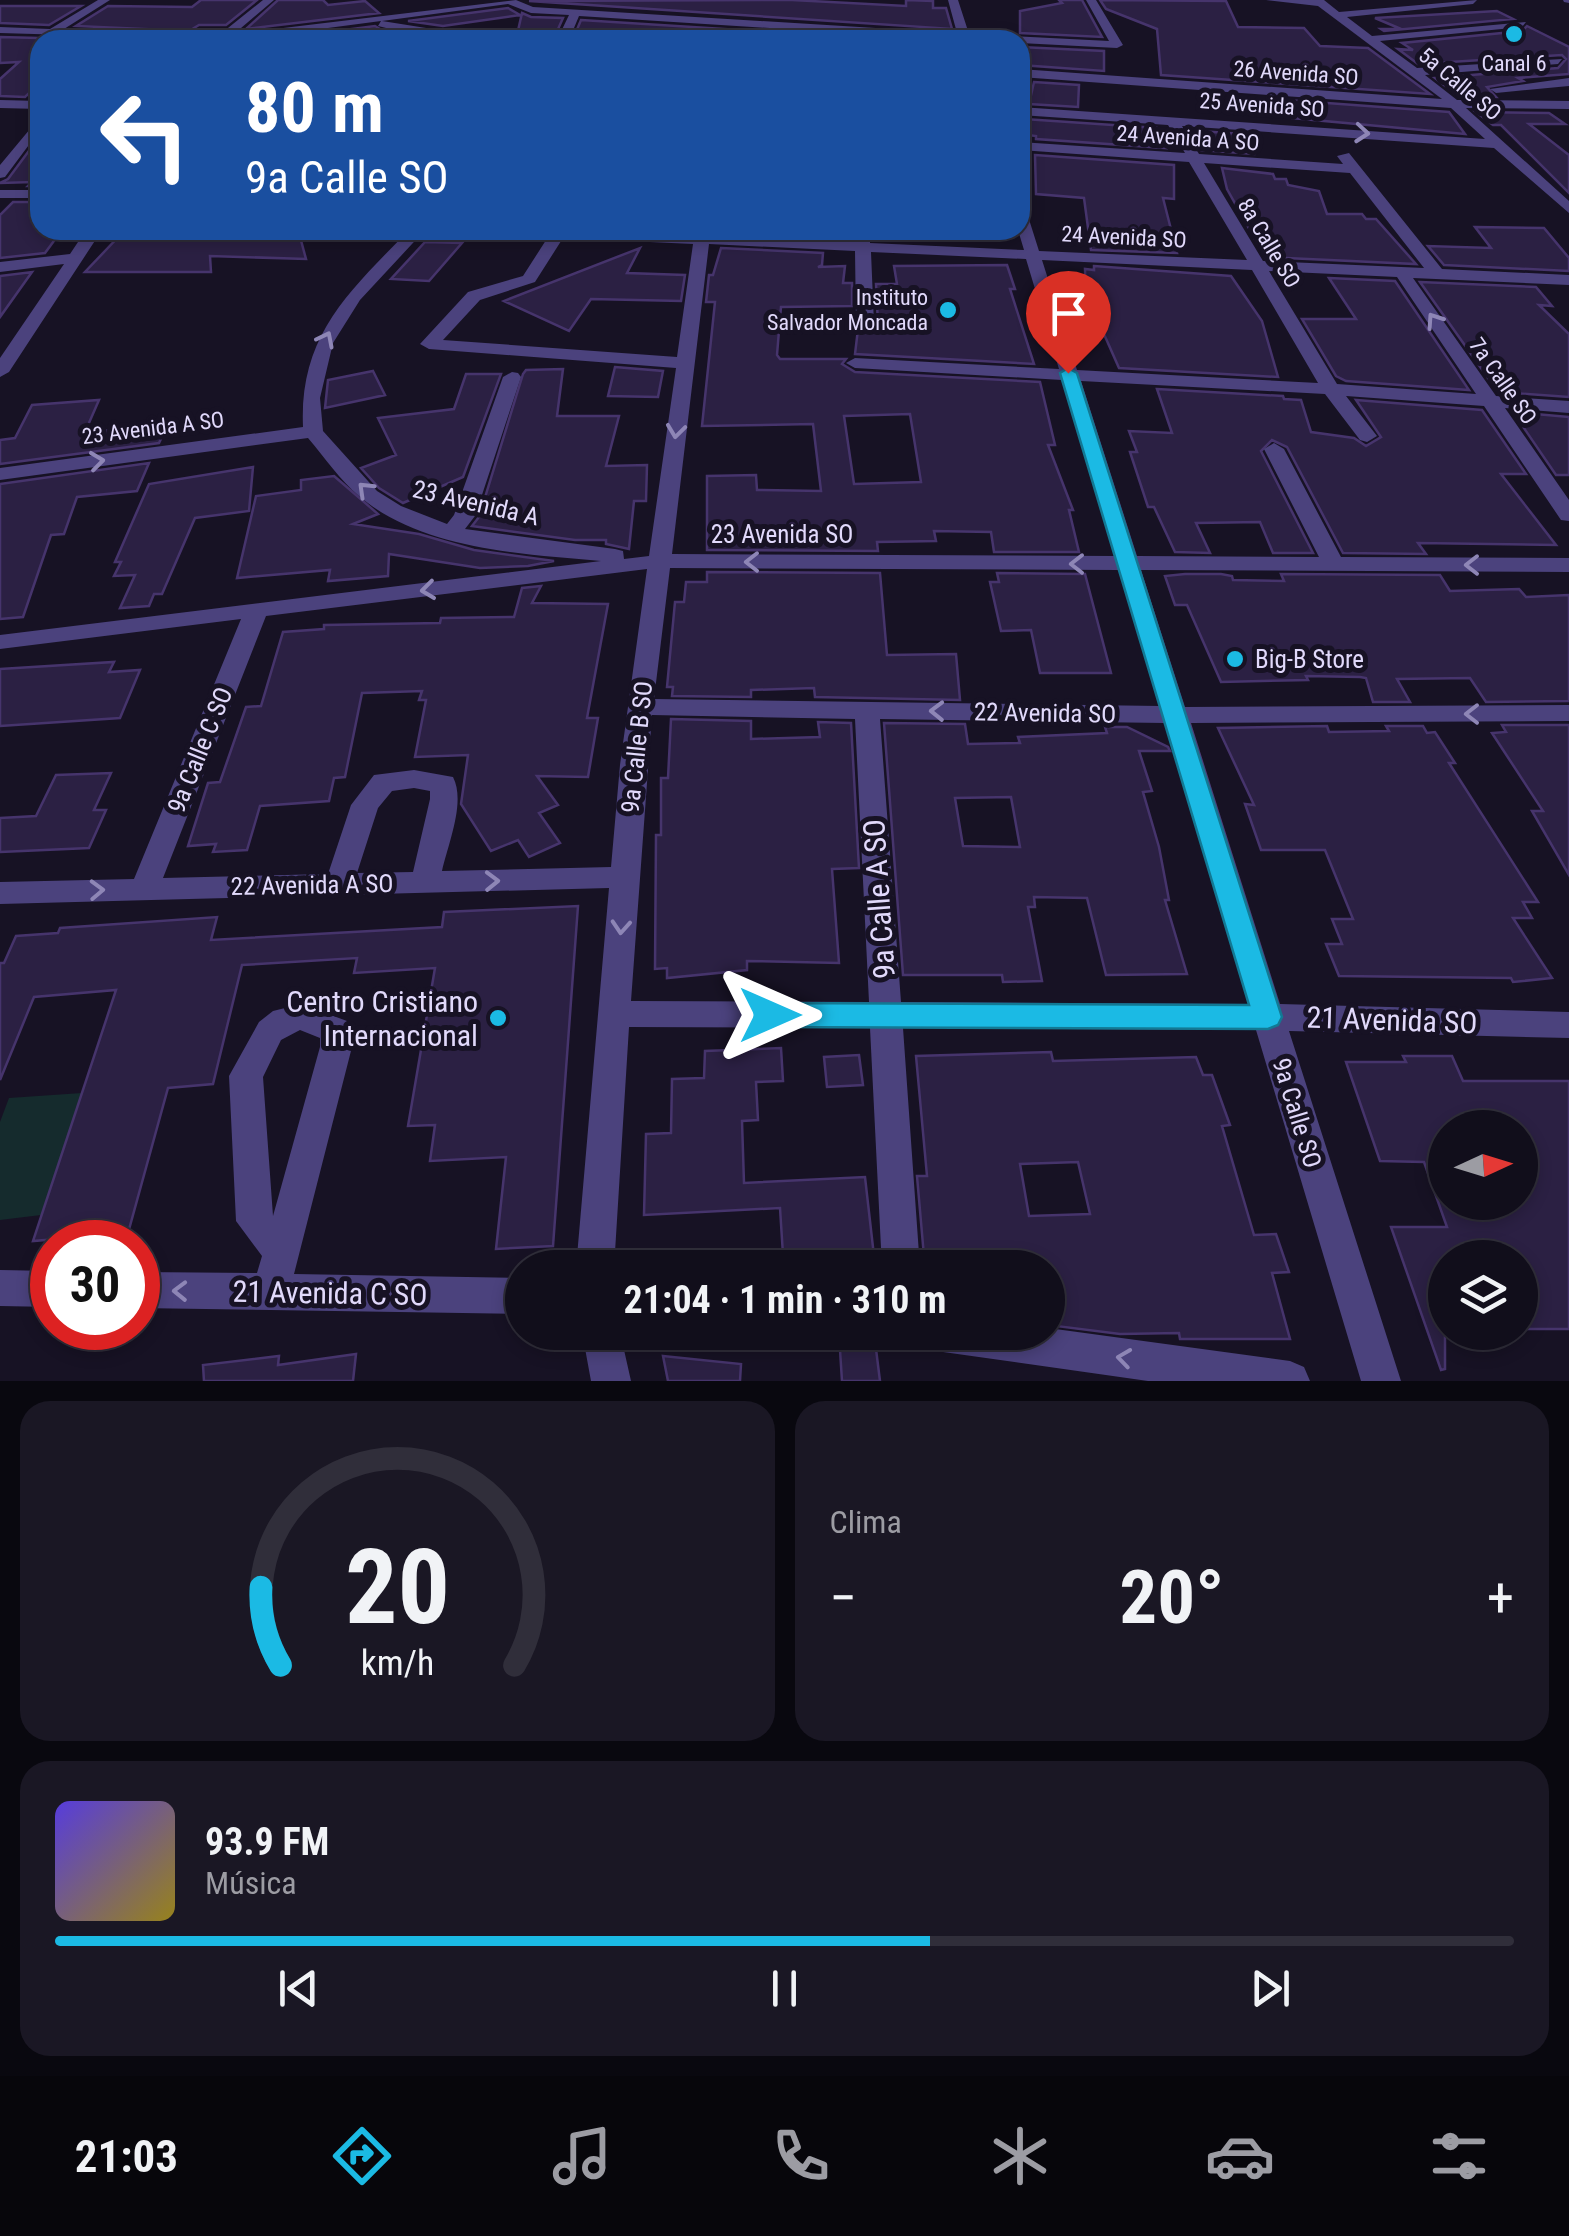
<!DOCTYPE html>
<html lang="es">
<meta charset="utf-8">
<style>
body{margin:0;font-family:"Roboto Condensed",sans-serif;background:#1a1724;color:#f1f3f6;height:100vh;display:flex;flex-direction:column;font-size:38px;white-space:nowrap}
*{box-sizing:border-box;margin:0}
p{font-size:32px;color:#9c9ca3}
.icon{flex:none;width:55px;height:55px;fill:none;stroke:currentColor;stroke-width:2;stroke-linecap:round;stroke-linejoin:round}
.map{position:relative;height:1381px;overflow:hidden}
.sheet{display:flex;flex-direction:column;gap:20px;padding:20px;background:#09080f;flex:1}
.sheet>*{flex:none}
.guide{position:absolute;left:30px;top:30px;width:1000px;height:210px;border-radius:30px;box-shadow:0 5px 15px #0003,0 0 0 2px #302e3a;background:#1a4fa0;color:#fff;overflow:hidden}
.needle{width:65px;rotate:86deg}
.controls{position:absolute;left:1428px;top:1110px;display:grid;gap:20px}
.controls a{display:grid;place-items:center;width:110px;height:110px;border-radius:50%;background:#110e1b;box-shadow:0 5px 15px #0003,0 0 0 2px #302e3a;font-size:50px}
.speed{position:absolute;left:30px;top:1220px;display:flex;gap:20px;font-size:50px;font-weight:700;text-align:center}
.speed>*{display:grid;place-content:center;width:130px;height:130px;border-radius:50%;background:#110e1b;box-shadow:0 5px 15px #0003,0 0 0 2px #302e3a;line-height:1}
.speed .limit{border:15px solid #d22;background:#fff;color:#111}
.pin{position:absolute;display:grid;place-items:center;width:85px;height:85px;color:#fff;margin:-102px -42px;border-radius:50% 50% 50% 0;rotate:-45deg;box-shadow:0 0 10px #0007}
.pin .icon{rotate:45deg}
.me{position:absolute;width:110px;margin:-55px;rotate:90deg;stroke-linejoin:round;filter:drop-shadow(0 0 8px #0008)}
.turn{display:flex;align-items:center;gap:35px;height:210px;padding:0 50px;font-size:45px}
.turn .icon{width:130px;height:130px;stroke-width:2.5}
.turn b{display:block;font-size:70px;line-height:85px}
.big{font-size:75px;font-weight:700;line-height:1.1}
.sheet .widget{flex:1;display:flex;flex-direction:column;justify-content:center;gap:15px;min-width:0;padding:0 35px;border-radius:30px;background:#1a1724}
.sheet .dial{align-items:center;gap:0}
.dial svg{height:260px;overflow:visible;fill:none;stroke:#302e3a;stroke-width:7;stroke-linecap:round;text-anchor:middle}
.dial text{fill:#f1f3f6;stroke:none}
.song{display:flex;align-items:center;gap:30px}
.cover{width:120px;height:120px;border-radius:15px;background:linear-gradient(135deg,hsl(250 70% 55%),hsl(50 70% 35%))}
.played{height:10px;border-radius:5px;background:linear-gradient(90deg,#1bbae4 60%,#302e3a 60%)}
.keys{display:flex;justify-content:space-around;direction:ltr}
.heat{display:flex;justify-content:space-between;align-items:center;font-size:55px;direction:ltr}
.sheet .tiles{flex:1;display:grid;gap:20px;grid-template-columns:1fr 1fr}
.widget:last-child{grid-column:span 2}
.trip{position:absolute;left:505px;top:1250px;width:560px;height:100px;border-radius:50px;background:#110e1b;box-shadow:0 5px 15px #0003,0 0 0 2px #302e3a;font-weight:700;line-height:100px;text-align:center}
.tab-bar{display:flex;height:160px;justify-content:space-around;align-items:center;background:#07060b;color:#9c9ca3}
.tab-bar .icon{width:70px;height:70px}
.tab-bar .current{color:#1bbae4}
.tab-bar b{font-size:45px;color:#f1f3f6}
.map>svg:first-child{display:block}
.green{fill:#152b2d}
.building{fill:#2b2043;stroke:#46346c;stroke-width:2.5;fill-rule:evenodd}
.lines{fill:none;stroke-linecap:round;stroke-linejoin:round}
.minor{fill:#4b427d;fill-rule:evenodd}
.oneway{stroke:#8e86b6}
.route{fill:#1bbae4;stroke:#127994;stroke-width:2.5}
.poi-dot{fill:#1bbae4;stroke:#171224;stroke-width:4}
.labels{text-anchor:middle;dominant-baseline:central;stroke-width:10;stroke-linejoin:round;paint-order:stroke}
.far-poi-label{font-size:22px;fill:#e1d9fb;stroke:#171224}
.far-street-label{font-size:22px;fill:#e1d9fb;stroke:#171224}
.street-label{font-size:25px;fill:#e1d9fb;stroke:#171224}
.poi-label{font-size:25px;fill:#e1d9fb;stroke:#171224;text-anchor:start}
.near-street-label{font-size:30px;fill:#e1d9fb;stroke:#171224}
.near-poi-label{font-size:30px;fill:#e1d9fb;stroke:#171224;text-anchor:end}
</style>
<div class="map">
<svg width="1569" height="1381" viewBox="0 0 1569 1381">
<rect width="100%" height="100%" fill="#171224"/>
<!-- green -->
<path class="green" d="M82,1093L41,1215L0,1220V1122L9,1098Z"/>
<!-- building -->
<path class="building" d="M201,0H257L226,25H199L189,31L76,26L108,6L192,7Z
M278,0H323L328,5L365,1L379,13L246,29Z
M792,0L906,6V0L933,1V8H946L952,29L529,1Z
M1059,0H1082L1102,37L1020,33V11L1062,3Z
M1100,0L1226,1L1238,27L1304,28L1320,46L1368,48L1430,94L1161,75L1157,29L1106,9Z
M0,6H81L49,25L0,23Z
M508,8L520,15L443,26L408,21Z
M1497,11L1513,19L1384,31L1381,29H1401L1375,18Z
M522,13L531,17L563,18L554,38L517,35Z
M581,20L900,40L573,39Z
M375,26L385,32L374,31L385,40H266Z
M1527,26L1569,47V74L1518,78L1523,81L1487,87L1496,97L1458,96L1435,78L1558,68L1566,59L1562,55L1418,64L1398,49L1413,50L1402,43L1522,31Z
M0,37L78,39L40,40V83L25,97L0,96V79L19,62L0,63Z
M1020,47L1104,51V71L1020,65Z
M1034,82L1079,85L1078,107L1029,104Z
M1286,100L1449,112L1465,134L1292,118Z
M1476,112L1549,113L1565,124H1529L1569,155V193L1501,125H1493Z
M1024,119L1157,128L1166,148L1036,139V136L1020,134Z
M1199,131L1242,134L1243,139H1252L1254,154L1201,150Z
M37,140L40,186H28L32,182L0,183L8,179Z
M1035,155L1174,165V199L1163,198L1177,253L1091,250L1084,198L1036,194Z
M1222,168L1273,174L1275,179H1286L1288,185L1319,191L1327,214H1362L1366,219H1376L1416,264L1265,257L1227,189Z
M13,202H40V230H62L45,253L0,258V215Z
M1475,227L1544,228L1569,258V271L1444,265L1428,246L1491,248Z
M125,230L299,233L306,259L210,256L211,272H85Z
M425,242L462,243L429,281L391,279Z
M640,248L627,273L685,275L681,301L591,299L569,331L504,301Z
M721,248L823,253L822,265L818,267L845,266L843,283H852V306L781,307L777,355L780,359H846L842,364L855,372L1040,382L1055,445H1048L1073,510H1069L1079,552H994L991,532L934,531L936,541L877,542L878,551L707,550V476L756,475L757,490L821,491L813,424L702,426L715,302H706L709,275H713ZM910,414L921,482L854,484L844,416Z
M1007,265L1015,289H1010L1034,364L855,354L858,329L867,332L878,324L876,284H897L894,266Z
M1094,266L1231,276L1262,321L1278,377L1119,368L1092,307H1086L1085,269L1094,270Z
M32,272L0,317V276Z
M1329,278L1395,281L1469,390L1346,381L1336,376L1302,319H1356Z
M1420,282L1536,287L1552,306L1539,305L1569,334V397L1498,392Z
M615,367L663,371L658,397L608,396Z
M563,369L557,416H619L606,466L647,465L646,501H634L629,549L606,544V540H575L472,526L479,517L523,374L526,370Z
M373,371L385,395L325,408L328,380Z
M466,374H501L463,477L403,503L379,488L361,468L396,455L378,418L454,409Z
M1157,389L1283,396L1284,399L1301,400L1311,432L1354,438L1366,446L1381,437L1356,400L1482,410L1526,474H1501L1556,545L1418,543L1426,554L1343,553L1287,447L1272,440L1261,451L1313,553H1273L1260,522L1196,523L1210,553L1175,552L1154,507H1148L1130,452H1137L1129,431L1172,433Z
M99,400L85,432L167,426L159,443L0,464V440L15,438L32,405Z
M1513,412L1569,417V475H1556Z
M149,463L137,491L77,497L64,534L51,535L23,617L0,619V484Z
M253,467L249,511L195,518L162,594H154L149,606L120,608L135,575L114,576L121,562H115L149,484Z
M334,476L378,514L353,524L419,534L474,550L554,561L528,566L480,568L389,554L388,576L328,581L330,570L237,578L256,496L301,490V480Z
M707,572L880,573L887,655L956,654L960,700L815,697L814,688L751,690V697L672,696L673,687H667L675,602H684L686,582H707Z
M997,573L1085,574L1111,673H1040L1031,630L1001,631L990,582H999Z
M1185,574H1221L1232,576L1233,580L1284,581L1281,574L1440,575L1450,591L1519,589L1526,597L1569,595V701L1486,702L1470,678L1397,679L1410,702H1373L1366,678L1360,677L1306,676L1308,680L1221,682L1187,605H1175L1165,576Z
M541,586L532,603L608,604L587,718H598L588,777L537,776L558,805L539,813L560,843L529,857L518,840L491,851L461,804L468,755L415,757L426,700H419L422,691L362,693L345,777L334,778L329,801L260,806L247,850L213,852L216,844L188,846L208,783L220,782L246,707L261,706L283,632L324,629V625L440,623L441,618L514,617L522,588Z
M114,662L109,672L140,670L120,718L0,726V669Z
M671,719L751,721V739L820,737L818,722L851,723L859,868L832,869L839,963L747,961V970L667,978V968L655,969L656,835H661V778H668Z
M884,723L965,724L968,744L1020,743L1018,737L1107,733L1105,727H1127L1168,747L1170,751H1139L1152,791L1143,792L1159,847L1169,900H1165L1187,974L1106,975L1087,898L1034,897L1035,907H1028L1042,981L1003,982L1002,975H903ZM1011,797L1020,847L963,846L955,798Z
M1502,725H1569V875L1532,811H1543L1492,733L1506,732Z
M1327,726L1329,732L1389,731L1386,726H1423L1427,733L1435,732L1455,763H1449L1538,902H1523L1532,918H1513L1552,978L1513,982L1511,978L1339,976L1326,944H1342L1332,919H1353L1325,850H1261L1245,804L1254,805L1218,728Z
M111,773L94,810H106L89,848L0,852V818L36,816L56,775Z
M578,906L553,1246L496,1249L506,1157L430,1161L435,1125L408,1126L435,968L354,973L357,958L242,965L213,1084L168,1088L128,1233L33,1241L116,990L34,997L0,1080V963H4L16,936L58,933L60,928L217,917L211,940L442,927L444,912Z
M781,1048L783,1081L756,1082L758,1120L742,1121L744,1183L865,1177L874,1256L817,1259L816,1253L783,1255L780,1208L644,1215L646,1134L671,1133L672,1079L704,1078L705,1051Z
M1051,1052L1053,1061L1196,1057L1203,1075H1212L1230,1125L1222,1126L1254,1235L1276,1234L1289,1272L1272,1273L1290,1339H1180L1179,1333L1120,1334L1048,1325V1268H925L917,1176H927L916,1056ZM1078,1162L1090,1214L1029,1216L1020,1164Z
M859,1055L863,1085L827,1087L824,1057Z
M1403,1056H1452L1463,1081H1569V1329H1520V1258H1445V1369L1441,1370L1391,1227H1447L1424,1162L1380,1161L1346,1062H1406ZM1445,1128H1520V1202H1445Z
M876,1349L880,1381H842L840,1350Z
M356,1354L353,1381H204L203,1365L279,1356L278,1365Z
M663,1356L741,1364L740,1381H668Z"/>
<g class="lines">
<!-- minor -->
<path class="minor" d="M98,0H110L64,29L218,36L263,0H274L234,34L516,0L533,7L957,33L948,0H958L969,34L1109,41L1086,0H1096L1123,45L1117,48L1020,43V40H959L579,16L569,40H557L569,15L531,13L508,4L382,21L502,40L415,35L378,26L381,21L238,40L0,33V27L50,29Z
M1266,0H1324L1339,12L1477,0L1473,4L1347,17L1372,36L1526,22L1522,27L1380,41L1417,68L1562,59L1558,64L1425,75L1457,100L1569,101V109L1466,108L1569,201V213L1494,148L1182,126L1199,154L1343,164L1337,156L1349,153L1442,269L1569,275V285L1413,278L1496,396L1569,401V413L1505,408L1569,500V521L1561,520L1484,406L1346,396L1377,436L1367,442L1360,440L1325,394L1081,381L1137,556L1319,557L1264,449L1274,443L1284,449L1341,557L1569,558V572L1141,570L1185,707L1569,705V721L1191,723L1280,1004L1569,1012V1038L1289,1031L1401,1381H1361L1256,1030L903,1028L920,1268H882L870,1028L629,1027L614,1268H576L609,888L0,904V882L134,879L241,619L0,649V635L601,561C523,554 422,550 359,496C340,480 325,458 308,438L0,480V468L303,427C299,335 349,292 409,230H425L360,300L333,343L320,398L323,431L377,491L401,506L447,524L454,515L503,377L512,372L518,373L521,377L475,516L465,529L615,549L623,551L624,559L649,556L676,368L429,349L420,344L468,292L523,276L548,237L498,235L490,230L695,235V230H711L710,235L855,242L854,230H870V243L1024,250L1018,230L1020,209L1027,213L1039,251L1247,260L1189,162L1020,150V142L1185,153L1168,125L1020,115V107L1485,139L1451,108L1020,77V69L1442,99L1318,6ZM1204,163L1350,173L1424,268L1263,261ZM563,238L693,244L677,357L443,340L480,300L535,282ZM709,244L855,251L856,324L865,329L874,324L871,252L1026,259L1059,369L855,358L846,363L855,368L1062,380L1115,556L672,554ZM1042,260L1252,270L1318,383L1077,370ZM1269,271L1397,277L1476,394L1337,384ZM670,568L1119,570L1160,706L654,699ZM647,569L620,765L611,867L442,871C448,844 466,802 453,777L414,770L374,775L351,805L328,874L163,878L266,616ZM652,715L855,719L869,1002L631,1001ZM880,719L1165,723L1249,1004L901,1002ZM414,788L430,791V799L413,872L357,873L378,808L392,791Z
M1563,0H1569V3L1564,2Z
M1569,78V86L1496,93L1490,89Z
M0,100L40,101V109L0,108Z
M40,117V130L5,177L0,178V165Z
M0,190H40V198H0Z
M86,230H102L9,372L0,377V358L64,264L0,272V262L70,254Z
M301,1004L347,1021L352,1047L294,1274L522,1278V1314L138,1308V1272L257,1273L262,1256L236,1221L229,1076L259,1022L273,1011ZM300,1030L320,1038V1047L273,1216L263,1077L281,1040Z
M0,1270L52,1271V1307L0,1306Z
M1048,1328L1290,1361L1304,1367L1310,1381H1148L936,1351L922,1346L917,1332H1048Z
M582,1332H620L631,1381H591Z"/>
</g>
<!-- one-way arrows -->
<defs><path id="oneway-chevron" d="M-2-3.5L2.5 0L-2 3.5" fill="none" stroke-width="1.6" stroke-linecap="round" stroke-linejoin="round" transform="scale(2.5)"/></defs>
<g class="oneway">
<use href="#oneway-chevron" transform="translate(1362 133) rotate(5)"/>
<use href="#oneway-chevron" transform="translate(1434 320) rotate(-124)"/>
<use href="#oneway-chevron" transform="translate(326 339) rotate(-63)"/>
<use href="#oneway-chevron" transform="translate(676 431) rotate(97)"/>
<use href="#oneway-chevron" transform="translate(97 461) rotate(-7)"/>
<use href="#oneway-chevron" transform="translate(365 489) rotate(-136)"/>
<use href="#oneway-chevron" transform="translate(752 562) rotate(-180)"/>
<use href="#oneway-chevron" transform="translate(1077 564) rotate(-180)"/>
<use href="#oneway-chevron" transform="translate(1472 565) rotate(-180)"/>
<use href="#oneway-chevron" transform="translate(428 590) rotate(173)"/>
<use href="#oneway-chevron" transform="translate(937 711) rotate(-179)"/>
<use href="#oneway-chevron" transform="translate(1472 714) rotate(180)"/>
<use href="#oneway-chevron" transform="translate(492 881) rotate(-1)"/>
<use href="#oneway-chevron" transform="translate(97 890) rotate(-2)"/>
<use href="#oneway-chevron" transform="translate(621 927) rotate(94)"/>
<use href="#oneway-chevron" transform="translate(180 1291) rotate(-179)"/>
<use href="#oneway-chevron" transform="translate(1124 1358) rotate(-172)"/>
</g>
<!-- route -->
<path class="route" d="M1068,368L1077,373L1282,1017L1278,1025L1268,1029L770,1027L760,1023L755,1015L760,1006L770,1003L1249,1005L1060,373Z"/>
<!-- markers -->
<g class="poi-dot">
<circle cx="1514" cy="34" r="10"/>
<circle cx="948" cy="310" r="10"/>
<circle cx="1235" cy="659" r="10"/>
<circle cx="498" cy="1018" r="10"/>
</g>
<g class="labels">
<!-- far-poi labels -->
<g class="far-poi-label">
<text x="1514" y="63">Canal 6</text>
<text x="928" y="297" text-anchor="end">Instituto<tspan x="928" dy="25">Salvador Moncada</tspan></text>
</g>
<!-- far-street labels -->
<g class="far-street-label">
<text transform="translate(1296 73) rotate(4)">26 Avenida SO</text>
<text transform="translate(1460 84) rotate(40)">5a Calle SO</text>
<text transform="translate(1262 105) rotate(4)">25 Avenida SO</text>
<text transform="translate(1188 138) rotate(4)">24 Avenida A SO</text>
<text transform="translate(1124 237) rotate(3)">24 Avenida SO</text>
<text transform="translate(1269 243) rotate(59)">8a Calle SO</text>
<text transform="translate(1503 381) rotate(55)">7a Calle SO</text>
<text transform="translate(153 428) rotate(-7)">23 Avenida A SO</text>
</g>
<!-- street labels -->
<g class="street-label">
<text transform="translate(476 503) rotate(13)">23 Avenida A</text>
<text x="782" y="534">23 Avenida SO</text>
<text transform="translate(1045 713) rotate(1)">22 Avenida SO</text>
<text transform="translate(637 747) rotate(-84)">9a Calle B SO</text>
<text transform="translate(200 750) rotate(-68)">9a Calle C SO</text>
<text transform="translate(312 885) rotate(-1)">22 Avenida A SO</text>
<text transform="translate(1297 1113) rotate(73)">9a Calle SO</text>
</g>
<!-- poi labels -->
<g class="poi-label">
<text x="1255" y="659">Big-B Store</text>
</g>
<!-- near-street labels -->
<g class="near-street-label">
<text transform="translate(879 899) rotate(-94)">9a Calle A SO</text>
<text transform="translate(1392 1020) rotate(2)">21 Avenida SO</text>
<text transform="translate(330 1293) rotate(1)">21 Avenida C SO</text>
</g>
<!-- near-poi labels -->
<g class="near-poi-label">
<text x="478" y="1001">Centro Cristiano<tspan x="478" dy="34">Internacional</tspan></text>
</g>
</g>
</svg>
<div class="controls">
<a><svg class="needle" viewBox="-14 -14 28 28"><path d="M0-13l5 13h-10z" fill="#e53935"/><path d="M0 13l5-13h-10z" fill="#9c9ca3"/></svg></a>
<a><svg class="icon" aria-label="layers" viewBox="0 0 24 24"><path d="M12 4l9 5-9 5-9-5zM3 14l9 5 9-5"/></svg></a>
</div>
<div class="speed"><div class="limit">30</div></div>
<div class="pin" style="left:1068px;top:373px;background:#d93025"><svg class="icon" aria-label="arrive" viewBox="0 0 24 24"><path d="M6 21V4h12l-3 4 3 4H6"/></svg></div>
<svg class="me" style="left:770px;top:1015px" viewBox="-20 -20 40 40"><path d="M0-17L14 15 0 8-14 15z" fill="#1bbae4" stroke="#fff" stroke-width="4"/></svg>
<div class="trip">21:04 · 1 min · 310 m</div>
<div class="guide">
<div class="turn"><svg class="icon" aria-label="left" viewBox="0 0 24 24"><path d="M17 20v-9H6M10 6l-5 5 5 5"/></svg><div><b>80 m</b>9a Calle SO</div></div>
</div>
</div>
<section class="sheet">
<div class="tiles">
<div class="widget dial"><svg viewBox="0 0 100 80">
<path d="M14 69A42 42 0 1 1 86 69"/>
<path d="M14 69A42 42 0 0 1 8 45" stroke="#1bbae4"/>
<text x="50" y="56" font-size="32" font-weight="700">20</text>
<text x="50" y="72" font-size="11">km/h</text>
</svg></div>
<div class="widget"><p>Clima</p>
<div class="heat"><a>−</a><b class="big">20°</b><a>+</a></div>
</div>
<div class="widget">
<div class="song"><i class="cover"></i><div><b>93.9 FM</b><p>Música</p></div></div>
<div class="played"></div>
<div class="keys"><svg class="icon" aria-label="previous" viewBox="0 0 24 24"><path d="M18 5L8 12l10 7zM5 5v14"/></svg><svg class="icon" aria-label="pause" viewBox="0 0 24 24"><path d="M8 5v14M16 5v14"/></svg><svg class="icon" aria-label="next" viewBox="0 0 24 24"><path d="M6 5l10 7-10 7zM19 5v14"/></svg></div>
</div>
</div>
</section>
<nav class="tab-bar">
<b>21:03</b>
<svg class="icon current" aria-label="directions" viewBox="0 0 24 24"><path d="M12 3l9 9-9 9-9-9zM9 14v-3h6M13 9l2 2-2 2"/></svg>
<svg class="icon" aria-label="music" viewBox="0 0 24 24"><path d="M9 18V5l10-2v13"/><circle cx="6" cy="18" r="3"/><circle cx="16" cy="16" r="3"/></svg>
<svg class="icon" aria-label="phone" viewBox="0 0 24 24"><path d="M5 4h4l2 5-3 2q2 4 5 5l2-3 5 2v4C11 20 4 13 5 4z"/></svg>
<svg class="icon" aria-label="climate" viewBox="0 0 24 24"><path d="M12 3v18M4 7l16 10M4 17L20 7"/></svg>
<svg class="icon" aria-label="car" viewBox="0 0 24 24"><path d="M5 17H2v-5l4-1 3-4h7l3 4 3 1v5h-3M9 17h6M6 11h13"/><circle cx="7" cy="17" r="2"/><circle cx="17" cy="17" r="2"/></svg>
<svg class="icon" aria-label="filters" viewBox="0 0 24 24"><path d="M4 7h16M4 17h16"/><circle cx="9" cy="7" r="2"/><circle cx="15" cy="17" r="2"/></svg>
</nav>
